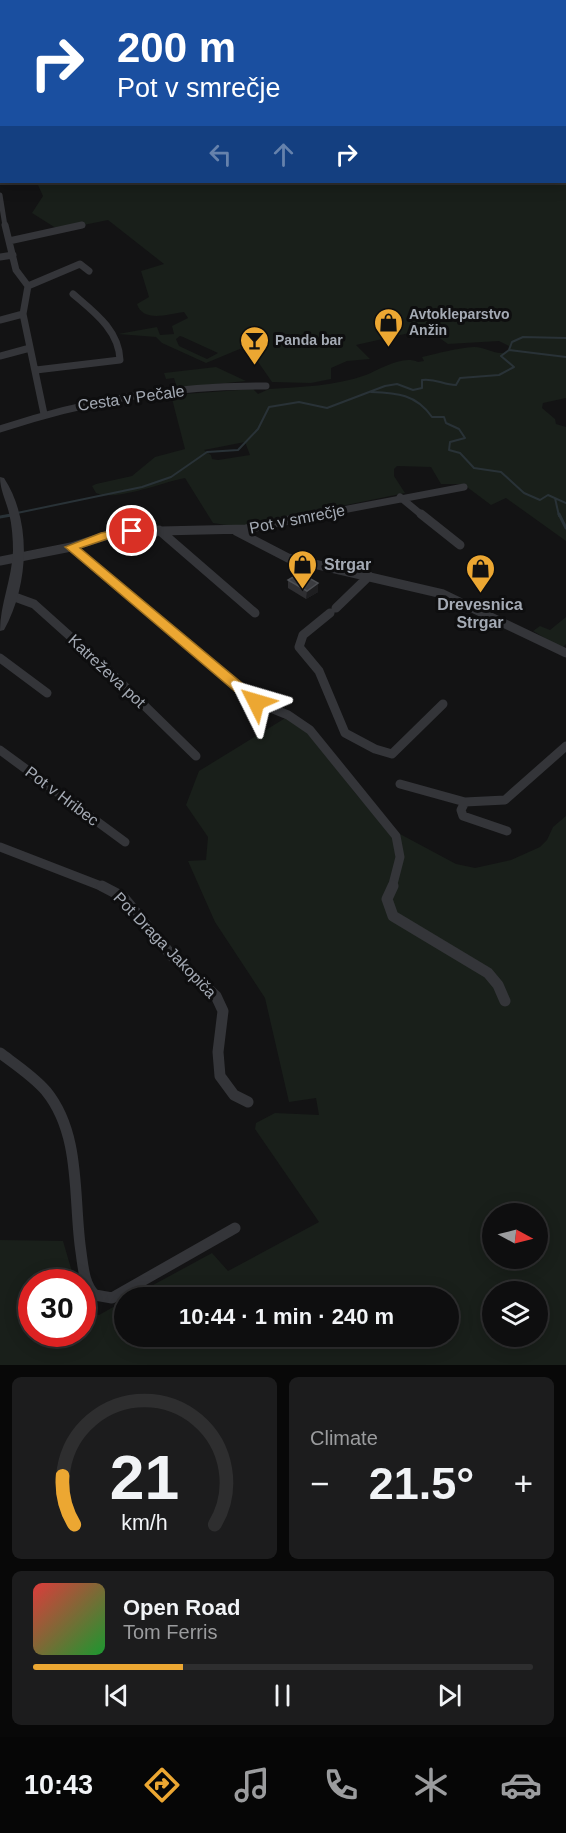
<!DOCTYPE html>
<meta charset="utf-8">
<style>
body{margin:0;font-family:Helvetica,sans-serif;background:#1c1c1d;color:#f1f3f6;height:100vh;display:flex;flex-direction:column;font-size:22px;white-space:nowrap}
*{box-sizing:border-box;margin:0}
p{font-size:20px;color:#9b9c9e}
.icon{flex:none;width:33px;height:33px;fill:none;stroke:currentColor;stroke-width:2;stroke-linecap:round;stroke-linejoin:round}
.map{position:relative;height:1365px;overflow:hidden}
.side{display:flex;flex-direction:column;gap:12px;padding:12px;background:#080808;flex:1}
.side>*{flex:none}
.hud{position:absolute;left:0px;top:0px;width:567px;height:183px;box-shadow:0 3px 15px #0003,0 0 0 2px #2e2e2f;background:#1a4fa0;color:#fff;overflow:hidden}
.needle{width:39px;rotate:97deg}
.buttons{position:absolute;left:482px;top:1203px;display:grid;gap:12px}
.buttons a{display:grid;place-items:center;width:66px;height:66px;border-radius:50%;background:#0e0e0f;box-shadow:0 3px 15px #0003,0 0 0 2px #2e2e2f;font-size:30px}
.speed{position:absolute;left:18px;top:1269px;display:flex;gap:12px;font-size:30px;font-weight:700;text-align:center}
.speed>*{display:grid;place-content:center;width:78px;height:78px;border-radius:50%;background:#0e0e0f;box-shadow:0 3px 15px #0003,0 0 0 2px #2e2e2f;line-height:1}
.speed .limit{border:9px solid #d22;background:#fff;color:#111}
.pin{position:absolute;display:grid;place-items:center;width:51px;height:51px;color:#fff;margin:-26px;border:3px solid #fff;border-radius:50%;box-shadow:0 2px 6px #0007}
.me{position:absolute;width:66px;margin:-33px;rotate:310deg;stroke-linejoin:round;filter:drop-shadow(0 0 4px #0008)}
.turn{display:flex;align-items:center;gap:21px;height:126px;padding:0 18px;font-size:27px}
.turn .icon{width:78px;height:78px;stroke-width:2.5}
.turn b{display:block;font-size:42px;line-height:51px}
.lanes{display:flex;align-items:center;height:57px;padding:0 18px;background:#0003;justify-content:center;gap:30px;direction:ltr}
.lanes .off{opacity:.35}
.big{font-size:45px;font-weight:800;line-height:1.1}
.side .card{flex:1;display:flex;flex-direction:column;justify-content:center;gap:9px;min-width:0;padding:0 21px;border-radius:9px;background:#1c1c1d}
.side .dial{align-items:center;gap:0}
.dial svg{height:156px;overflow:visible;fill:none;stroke:#2e2e2f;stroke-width:7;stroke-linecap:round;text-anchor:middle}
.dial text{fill:#f1f3f6;stroke:none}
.song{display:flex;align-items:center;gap:18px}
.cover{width:72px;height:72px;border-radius:9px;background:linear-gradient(135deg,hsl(0 70% 55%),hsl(130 70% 35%))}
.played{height:6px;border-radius:3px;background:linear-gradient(90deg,#eca732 30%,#2e2e2f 30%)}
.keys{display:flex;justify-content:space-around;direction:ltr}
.heat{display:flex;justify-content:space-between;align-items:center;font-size:33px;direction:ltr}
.side .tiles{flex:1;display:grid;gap:12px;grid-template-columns:1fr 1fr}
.card:last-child{grid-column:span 2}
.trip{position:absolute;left:114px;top:1287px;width:345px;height:60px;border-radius:30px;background:#0e0e0f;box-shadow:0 3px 15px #0003,0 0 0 2px #2e2e2f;font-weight:800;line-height:60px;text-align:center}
.dock{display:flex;height:96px;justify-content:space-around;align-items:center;background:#060606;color:#9b9c9e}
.dock .icon{width:42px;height:42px}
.dock .active{color:#eca732}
.dock b{font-size:27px;color:#f1f3f6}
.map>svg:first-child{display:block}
.green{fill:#191f1a;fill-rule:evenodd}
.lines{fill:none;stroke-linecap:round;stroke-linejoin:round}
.stream-far1{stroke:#293237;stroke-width:2}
.stream{stroke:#293237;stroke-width:3}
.minor-far3{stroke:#343539;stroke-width:5}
.minor-far2{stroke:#343539;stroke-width:7}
.minor-far1{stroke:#343539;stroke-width:9}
.minor{stroke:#343539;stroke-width:11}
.tertiary{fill:#343539;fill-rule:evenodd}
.wall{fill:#2f2f32}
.shaded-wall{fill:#1e1e20}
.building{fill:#3b3c40;stroke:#4c4e52;stroke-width:1.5}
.route{fill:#eca732;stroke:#996d20;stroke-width:1.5}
.labels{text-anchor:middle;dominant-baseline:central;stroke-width:6;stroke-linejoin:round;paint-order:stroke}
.far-poi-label{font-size:14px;font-weight:bold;fill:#a4aab4;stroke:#0e0e0f;text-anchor:start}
.street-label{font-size:16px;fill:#a4aab4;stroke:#0e0e0f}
.poi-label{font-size:16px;font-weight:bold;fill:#a4aab4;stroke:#0e0e0f;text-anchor:start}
</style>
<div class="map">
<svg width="566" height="1365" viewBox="0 0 566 1365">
<rect width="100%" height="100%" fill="#131314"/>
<!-- green -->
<path class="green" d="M105,0H566V398L543,403L542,408L555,419L556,424L566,427V541L506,498L491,505L463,484H441L431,467L397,466L394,469V476L405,493L239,527L213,523L185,478C163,482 115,502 96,493L92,486L96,484L132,476L155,457L185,449L171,395L253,389L258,394L269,389C301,387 335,386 366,375C381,369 402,355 418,362L424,361L422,357C439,353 457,348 474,347C487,347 495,356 507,352L509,346L499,341L448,344L427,329L356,345L370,359L347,361L331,368V379L311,383L272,382L247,346L206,363L162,343L156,337L118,334L157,327L160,335L174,334L172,326L188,318L184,312C168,314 143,323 137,304L149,297L141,271L164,264L108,220L59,230L32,213L43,196L38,185L31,182H566V2L100,1ZM180,336L183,337L218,353L207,359L179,346L176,339ZM245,442L250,455L218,460L212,459L211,455L204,450Z
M216,367L246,381L177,388L174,378L166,379L164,373Z
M566,617V644L562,648L533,631L540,626L550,630Z
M287,717L312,735L356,794L373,812L400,834L456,864L475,868L511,860L540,847L547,840L553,827L566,816V1365H0V1240L63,1241L75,1282H32V1334H82L83,1307L84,1310L99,1315L124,1301V1336H448V1298L131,1297L212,1253L228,1271L319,1222L255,1129L256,1123L275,1113L319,1115L316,1098L289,1102L265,998L215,922L188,861L206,860L208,837L186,805L199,771ZM492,1214H537V1258H492ZM492,1292H537V1336H492Z"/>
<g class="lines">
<!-- stream-far1 -->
<path class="stream-far1" d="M509,350L566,357
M371,392C397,393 416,394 432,417H444L446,423L459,429L465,438L450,442L449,450L460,453L474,468L501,472L524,493L540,500L548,495L566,503
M555,498L559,516
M17,513L142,487L171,477L207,452L238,450L258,429L269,407L299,402L327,408L385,386L397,384L413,390L422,388V380C436,378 443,385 456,385L460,378L499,375L514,367L501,356L509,350L512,342L523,337L566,338
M8,516L11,515"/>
<!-- stream -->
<path class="stream" d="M559,514L566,528
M0,517L11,515"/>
<!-- minor-far3 -->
<path class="minor-far3" d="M0,195L5,226
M77,226L82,225"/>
<!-- minor-far2 -->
<path class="minor-far2" d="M5,225L16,270L28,286L23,314L44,414
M9,241L82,225
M0,257L13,255
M28,286L80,264L89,271
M0,320L23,314
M0,356L30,348
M36,370L120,360C119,330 94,312 73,294
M0,429C87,400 174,385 266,386
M400,497L423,516
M311,516L464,487"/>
<!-- minor-far1 -->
<path class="minor-far1" d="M421,514L460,545
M159,530L255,613
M236,531L288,558L443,594L566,653
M71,547L256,702L288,715L310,730L396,836L400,857L392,888
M0,561L71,547L118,532L246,529L318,514
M12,596L34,604L111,673L196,756
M336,608L369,576
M330,613L303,635L299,647L319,671L345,733L375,749L392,754L443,704
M0,658L47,693
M0,750L125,842
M400,784L465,802L505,800L566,746
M465,802L461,810L463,816L507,831
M0,847L106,888"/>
<!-- minor -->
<path class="minor" d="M102,886L123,897L172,956L216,996L223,1011L218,1052L220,1076L234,1095L248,1102
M393,886L387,899L393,916L488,973L498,985L505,1001
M0,1053C16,1065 33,1076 46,1091C82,1135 73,1200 81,1252C83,1266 84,1285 95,1295L112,1298L235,1228"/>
<!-- tertiary -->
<path class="tertiary" d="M103,0L102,2H92Z
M0,21H2V25H0Z
M0,477L4,478C32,521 29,585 4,630L0,631C0,604 12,579 13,551C13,539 12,525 9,513C6,500 0,490 0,477Z"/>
</g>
<!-- wall -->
<path class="wall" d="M288,580L318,592L306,599L288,588Z"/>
<!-- shaded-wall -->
<path class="shaded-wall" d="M318,583V592L306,599L307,591Z"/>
<!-- building -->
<path class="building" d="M300,573L318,583L307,591L288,580Z"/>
<!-- route -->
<path class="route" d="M132,527L137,528V534L107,539L80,548L261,699V705H251L65,547L101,533Z"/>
<!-- icons -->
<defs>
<symbol id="shop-pin" viewBox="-11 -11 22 30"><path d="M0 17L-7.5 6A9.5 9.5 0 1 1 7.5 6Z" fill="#eca732" stroke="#0e0e0f"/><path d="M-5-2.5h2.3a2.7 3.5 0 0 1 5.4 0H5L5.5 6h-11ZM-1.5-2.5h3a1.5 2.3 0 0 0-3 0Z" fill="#111"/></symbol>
<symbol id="bar-pin" viewBox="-11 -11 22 30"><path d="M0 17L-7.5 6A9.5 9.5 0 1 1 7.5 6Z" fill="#eca732" stroke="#0e0e0f"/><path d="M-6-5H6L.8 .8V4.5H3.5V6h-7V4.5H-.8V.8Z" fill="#111"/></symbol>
</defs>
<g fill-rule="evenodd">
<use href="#shop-pin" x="372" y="306" width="33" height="45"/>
<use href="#bar-pin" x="238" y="324" width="33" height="45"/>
<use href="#shop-pin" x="286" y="548" width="33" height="45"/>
<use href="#shop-pin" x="464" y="552" width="33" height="45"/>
</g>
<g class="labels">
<!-- far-poi labels -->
<g class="far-poi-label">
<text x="409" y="314">Avtokleparstvo<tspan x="409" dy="16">Anžin</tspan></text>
<text x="275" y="340">Panda bar</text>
</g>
<!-- street labels -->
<g class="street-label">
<text transform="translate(131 398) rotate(-8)">Cesta v Pečale</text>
<text transform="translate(297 519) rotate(-11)">Pot v smrečje</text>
<text transform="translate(107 671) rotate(43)">Katreževa pot</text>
<text transform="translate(62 796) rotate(37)">Pot v Hribec</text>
<text transform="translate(165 945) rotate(46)">Pot Draga Jakopiča</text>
</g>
<!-- poi labels -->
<g class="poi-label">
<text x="324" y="564">Strgar</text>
<text x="480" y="604" text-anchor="middle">Drevesnica<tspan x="480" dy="18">Strgar</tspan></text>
</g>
</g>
</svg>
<div class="buttons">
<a><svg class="needle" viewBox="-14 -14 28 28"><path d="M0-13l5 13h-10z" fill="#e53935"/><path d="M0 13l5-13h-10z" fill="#9b9c9e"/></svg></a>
<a><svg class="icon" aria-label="layers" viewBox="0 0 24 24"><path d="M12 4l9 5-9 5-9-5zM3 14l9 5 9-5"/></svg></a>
</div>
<div class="speed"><div class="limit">30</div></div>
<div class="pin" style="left:132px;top:531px;background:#d93025"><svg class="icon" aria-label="arrive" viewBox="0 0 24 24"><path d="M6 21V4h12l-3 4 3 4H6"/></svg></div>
<svg class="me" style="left:256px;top:702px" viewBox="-20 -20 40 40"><path d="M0-17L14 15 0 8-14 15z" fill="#eca732" stroke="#fff" stroke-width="4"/></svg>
<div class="trip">10:44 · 1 min · 240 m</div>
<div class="hud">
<div class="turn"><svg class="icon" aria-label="right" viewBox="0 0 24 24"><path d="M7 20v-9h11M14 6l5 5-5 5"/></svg><div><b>200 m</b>Pot v smrečje</div></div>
<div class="lanes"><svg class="icon off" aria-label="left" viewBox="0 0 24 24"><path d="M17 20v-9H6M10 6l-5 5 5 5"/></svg><svg class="icon off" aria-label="ahead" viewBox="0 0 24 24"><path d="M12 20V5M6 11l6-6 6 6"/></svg><svg class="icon" aria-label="right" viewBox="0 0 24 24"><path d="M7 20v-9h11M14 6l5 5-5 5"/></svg></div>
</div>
</div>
<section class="side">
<div class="tiles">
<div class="card dial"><svg viewBox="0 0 100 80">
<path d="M14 69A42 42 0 1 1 86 69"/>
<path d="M14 69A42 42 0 0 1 8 44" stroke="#eca732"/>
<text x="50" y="56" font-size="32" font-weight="700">21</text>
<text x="50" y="72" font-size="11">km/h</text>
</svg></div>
<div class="card"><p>Climate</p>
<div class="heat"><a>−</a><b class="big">21.5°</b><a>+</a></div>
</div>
<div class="card">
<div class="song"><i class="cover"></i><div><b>Open Road</b><p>Tom Ferris</p></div></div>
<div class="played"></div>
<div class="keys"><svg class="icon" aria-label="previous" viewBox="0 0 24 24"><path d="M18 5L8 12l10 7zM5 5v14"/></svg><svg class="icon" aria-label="pause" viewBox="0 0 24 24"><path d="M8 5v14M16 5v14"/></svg><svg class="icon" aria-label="next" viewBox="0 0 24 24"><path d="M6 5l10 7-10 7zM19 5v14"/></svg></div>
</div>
</div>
</section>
<nav class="dock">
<b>10:43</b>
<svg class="icon active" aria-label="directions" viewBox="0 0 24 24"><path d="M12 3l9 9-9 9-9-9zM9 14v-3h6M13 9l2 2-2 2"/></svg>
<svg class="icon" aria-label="music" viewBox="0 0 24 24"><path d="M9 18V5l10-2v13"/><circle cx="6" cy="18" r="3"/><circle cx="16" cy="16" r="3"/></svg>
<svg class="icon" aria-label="phone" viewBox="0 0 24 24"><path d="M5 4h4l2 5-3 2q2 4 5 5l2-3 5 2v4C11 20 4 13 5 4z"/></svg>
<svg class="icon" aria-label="climate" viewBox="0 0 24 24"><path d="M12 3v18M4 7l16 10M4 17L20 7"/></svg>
<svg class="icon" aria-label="car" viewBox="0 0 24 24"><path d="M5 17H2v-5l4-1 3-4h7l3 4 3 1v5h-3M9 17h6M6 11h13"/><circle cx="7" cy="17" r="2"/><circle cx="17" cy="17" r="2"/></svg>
</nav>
